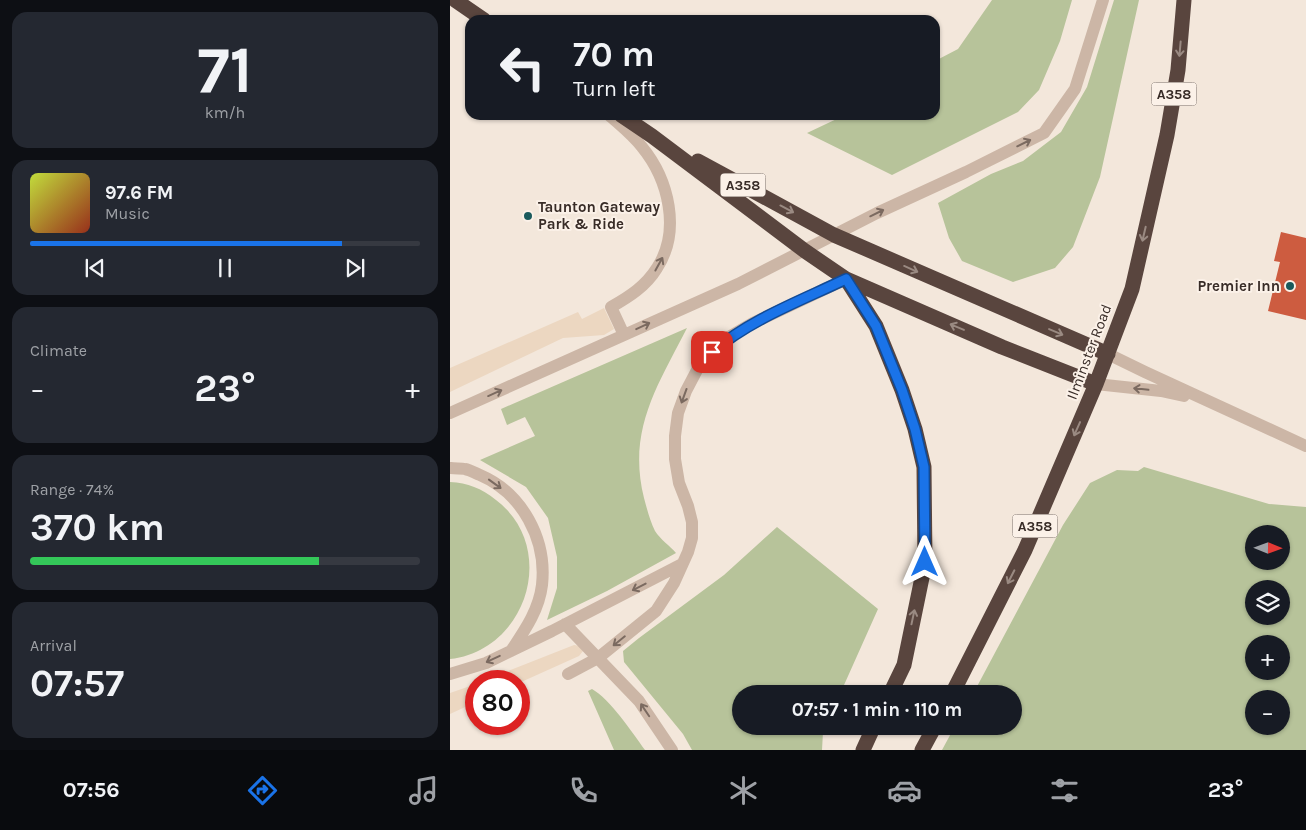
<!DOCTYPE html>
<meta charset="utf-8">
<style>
body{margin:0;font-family:Karla,sans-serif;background:#242831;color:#f1f3f6;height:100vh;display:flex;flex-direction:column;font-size:19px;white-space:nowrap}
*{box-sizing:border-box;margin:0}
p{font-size:16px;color:#9ea1a6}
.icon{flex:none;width:28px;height:28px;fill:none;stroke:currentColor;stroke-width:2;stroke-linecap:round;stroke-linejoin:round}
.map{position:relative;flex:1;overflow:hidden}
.sheet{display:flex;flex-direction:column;gap:12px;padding:12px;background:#0d0f14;width:450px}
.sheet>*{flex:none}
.banner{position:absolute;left:15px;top:15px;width:475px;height:105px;border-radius:15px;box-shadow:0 1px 4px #0004;background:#171b24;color:#f1f3f6;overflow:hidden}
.needle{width:32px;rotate:91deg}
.fabs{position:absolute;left:795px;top:525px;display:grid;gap:10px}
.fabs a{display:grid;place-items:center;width:45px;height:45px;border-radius:50%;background:#171b24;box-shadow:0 1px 4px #0004;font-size:25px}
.speed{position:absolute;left:15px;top:670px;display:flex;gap:10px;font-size:25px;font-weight:700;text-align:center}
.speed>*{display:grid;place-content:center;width:65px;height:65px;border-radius:50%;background:#171b24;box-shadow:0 1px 4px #0004;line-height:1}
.speed .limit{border:8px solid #d22;background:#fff;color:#111}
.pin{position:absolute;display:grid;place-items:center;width:42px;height:42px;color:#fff;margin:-21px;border-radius:10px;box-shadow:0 2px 8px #0006}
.me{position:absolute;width:55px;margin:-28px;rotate:0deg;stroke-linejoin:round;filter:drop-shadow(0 0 4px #0008)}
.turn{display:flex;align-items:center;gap:18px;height:105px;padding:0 25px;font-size:22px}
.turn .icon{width:65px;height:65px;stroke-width:2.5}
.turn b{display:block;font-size:35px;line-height:42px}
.big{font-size:38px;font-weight:700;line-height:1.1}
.sheet .tile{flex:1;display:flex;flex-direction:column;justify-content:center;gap:8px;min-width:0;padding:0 18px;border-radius:15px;background:#242831}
.sheet .dial{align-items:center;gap:0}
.dial b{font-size:65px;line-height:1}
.song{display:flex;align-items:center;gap:15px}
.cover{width:60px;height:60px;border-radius:8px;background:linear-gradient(135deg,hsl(70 70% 55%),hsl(10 70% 35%))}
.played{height:5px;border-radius:2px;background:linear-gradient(90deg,#1a73e8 80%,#363941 80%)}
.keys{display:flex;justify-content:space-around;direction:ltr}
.heat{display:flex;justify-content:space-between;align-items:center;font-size:28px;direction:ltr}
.charge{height:8px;border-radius:4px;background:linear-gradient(90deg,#34c759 74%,#363941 0)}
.trip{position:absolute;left:282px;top:685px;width:290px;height:50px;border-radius:25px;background:#171b24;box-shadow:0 1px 4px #0004;font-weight:700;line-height:50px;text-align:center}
.tab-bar{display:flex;height:80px;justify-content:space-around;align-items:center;background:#090b0e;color:#9ea1a6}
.tab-bar .icon{width:35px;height:35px}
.tab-bar .current{color:#1a73e8}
.tab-bar b{font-size:22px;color:#f1f3f6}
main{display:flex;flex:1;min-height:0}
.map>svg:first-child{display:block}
.green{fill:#b7c39a;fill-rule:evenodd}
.plaza{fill:#ecd7c1}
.building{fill:#cd5c40}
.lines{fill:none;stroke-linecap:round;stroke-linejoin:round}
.minor{stroke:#ccb6a6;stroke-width:12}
.highway{stroke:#59453e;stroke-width:15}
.oneway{stroke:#9a8a82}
.oneway2{stroke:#7b6a60}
.route-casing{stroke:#114b97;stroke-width:12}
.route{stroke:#1a73e8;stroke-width:9}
.poi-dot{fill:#1a5a5c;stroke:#fbf1e8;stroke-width:2}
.labels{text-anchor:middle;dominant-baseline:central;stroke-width:4;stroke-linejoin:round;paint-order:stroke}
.shield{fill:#fbf1e8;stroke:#726761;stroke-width:1}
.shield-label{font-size:14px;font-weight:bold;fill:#382c27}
.poi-label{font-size:15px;font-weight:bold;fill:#382c27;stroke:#fbf1e8;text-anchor:start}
.street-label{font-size:15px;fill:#382c27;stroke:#fbf1e8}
</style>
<main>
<section class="sheet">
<div class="tile dial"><b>71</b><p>km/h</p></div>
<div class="tile">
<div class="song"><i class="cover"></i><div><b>97.6 FM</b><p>Music</p></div></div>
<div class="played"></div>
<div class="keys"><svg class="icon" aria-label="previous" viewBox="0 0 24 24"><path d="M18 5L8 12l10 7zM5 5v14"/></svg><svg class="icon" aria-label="pause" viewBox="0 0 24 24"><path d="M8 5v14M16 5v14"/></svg><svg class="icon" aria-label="next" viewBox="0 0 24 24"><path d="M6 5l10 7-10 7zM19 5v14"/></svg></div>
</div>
<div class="tile"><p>Climate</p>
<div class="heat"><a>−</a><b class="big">23°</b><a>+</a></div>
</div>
<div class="tile"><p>Range · 74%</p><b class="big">370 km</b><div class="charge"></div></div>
<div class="tile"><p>Arrival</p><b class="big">07:57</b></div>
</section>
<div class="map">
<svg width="856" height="750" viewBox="0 0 856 750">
<rect width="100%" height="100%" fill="#f3e7db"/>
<!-- green -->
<path class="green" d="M542,0H622L610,41L589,90L568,112L442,175L357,133L395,115H485V61L508,49Z
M664,0H689L650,177L623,247L605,268L563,282L512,261L499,238L488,203L541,174L573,161L611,132L637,87Z
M237,328C208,385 177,430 194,498C197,509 200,521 205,531C210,539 220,546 226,553L157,591L97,620L107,588V557L98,518L76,487L30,460L85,436L75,417L57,425L51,409Z
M694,467L819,504L856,507V750H492L505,726H564V694H523L613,525L640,483L667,470L688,471ZM804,534H831V561H804ZM804,589H831V616H804ZM804,644H831V671H804ZM804,699H831V726H804Z
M0,482C18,483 31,488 46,500C109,548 77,650 0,659Z
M327,527L428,609L390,694H291V726H375L373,732L372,750H242L233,734L174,662L173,651L189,638L274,575Z
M142,689C160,699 182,732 195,750H164L138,691Z"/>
<!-- plaza -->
<path class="plaza" d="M154,308L164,329L154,335L113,338L0,392V368L128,312L132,319Z
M124,645L130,646L133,651L129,656L69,683V681H33Z
M26,684V702L0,714V693Z"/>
<!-- building -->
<path class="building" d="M831,232L856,238V320L818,311L830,262L824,261Z"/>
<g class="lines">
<!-- minor -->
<path class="minor" d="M159,115C170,125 183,135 192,147C219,180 231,231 207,268C196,286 179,297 161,307L174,335
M658,354L695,372L856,446
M646,384L711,391L734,396
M0,413L288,284L427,213L516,172L594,133L625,89L653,0
M0,468C5,469 11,468 15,469C20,470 25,473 30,475C72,493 97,539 92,585C89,610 75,630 61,651
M115,624L189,701L222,750
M0,674L36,663L102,631L232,564
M118,674L148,658L206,611L224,583L238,552L242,538V522L238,506L229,483L225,459V436L228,413L236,391L247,370L262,352L279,337L303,323L396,279"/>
<!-- highway -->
<path class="highway" d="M5,0L34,20
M171,115L202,136L355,251L396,279L552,347L646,384
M248,161L384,235L658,354
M396,279L426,326L452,390L465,429L474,467L475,563L454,665L440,694
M502,694L575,550L646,384L682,289L717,135L728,70L734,0
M413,750L424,726
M472,750L485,726"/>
</g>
<!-- one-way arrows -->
<defs><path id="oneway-shaft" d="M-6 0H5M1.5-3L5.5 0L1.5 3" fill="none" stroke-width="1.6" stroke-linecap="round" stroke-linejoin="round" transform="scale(1.25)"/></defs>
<g class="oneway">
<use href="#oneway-shaft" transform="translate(730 49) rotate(95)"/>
<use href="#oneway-shaft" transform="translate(337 209) rotate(28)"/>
<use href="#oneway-shaft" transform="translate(694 234) rotate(103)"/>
<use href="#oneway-shaft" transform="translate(461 269) rotate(24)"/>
<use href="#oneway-shaft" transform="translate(507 327) rotate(-157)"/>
<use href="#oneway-shaft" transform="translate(606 332) rotate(23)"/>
<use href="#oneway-shaft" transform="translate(627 429) rotate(114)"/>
<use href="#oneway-shaft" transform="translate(561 577) rotate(117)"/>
<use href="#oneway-shaft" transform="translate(463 617) rotate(-78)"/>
</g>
<g class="oneway2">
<use href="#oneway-shaft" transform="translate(574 143) rotate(-26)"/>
<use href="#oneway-shaft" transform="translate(427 213) rotate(-26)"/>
<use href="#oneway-shaft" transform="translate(209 264) rotate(-61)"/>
<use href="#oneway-shaft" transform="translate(193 326) rotate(-25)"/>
<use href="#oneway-shaft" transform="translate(691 389) rotate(-174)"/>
<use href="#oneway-shaft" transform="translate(45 393) rotate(-24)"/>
<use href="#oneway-shaft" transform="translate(234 396) rotate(110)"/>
<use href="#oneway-shaft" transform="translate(45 484) rotate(36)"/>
<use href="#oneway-shaft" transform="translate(189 587) rotate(153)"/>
<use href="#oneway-shaft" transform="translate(169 641) rotate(141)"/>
<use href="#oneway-shaft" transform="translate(43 659) rotate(155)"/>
<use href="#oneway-shaft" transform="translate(195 710) rotate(-124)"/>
</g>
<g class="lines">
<defs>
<path id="route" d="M262,352C301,319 350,301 396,279L426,326L452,390L465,429L474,467L475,562"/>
</defs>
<!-- route casing -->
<use href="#route" class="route-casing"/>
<!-- route -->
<use href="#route" class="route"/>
</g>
<!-- markers -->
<g class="poi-dot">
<circle cx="78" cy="216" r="5"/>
<circle cx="840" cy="286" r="5"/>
</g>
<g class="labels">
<!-- shield labels -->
<g class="shield">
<rect x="701.5" y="82.5" width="45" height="23" rx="4"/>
<rect x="270.5" y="173.5" width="45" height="23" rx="4"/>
<rect x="562.5" y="514.5" width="45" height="23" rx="4"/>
</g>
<g class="shield-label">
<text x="724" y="94">A358</text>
<text x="293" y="185">A358</text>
<text x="585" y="526">A358</text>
</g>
<!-- poi labels -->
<g class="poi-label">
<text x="88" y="207">Taunton Gateway<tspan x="88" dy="17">Park &amp; Ride</tspan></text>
<text x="830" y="286" text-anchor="end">Premier Inn</text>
</g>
<!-- street labels -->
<g class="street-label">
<text transform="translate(639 352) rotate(-69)">Ilminster Road</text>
</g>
</g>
</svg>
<div class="fabs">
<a><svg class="needle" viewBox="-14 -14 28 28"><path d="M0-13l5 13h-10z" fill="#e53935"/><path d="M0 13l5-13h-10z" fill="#9ea1a6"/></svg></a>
<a><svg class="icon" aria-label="layers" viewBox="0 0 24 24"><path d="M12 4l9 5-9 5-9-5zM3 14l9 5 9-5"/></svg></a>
<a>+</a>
<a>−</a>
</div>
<div class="speed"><div class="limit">80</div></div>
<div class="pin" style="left:262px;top:352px;background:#d93025"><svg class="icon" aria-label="arrive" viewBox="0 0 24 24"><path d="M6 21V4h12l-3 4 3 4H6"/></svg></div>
<svg class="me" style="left:475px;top:562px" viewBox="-20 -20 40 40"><path d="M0-17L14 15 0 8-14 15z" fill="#1a73e8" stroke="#fff" stroke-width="4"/></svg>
<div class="trip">07:57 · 1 min · 110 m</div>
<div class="banner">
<div class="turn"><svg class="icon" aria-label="left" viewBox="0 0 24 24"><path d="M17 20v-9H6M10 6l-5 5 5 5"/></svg><div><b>70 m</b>Turn left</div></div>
</div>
</div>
</main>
<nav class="tab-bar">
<b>07:56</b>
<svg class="icon current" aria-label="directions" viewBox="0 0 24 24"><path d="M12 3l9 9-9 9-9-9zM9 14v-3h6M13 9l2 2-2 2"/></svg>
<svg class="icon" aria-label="music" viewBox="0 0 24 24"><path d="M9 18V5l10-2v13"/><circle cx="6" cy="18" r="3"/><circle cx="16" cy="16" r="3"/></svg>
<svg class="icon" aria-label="phone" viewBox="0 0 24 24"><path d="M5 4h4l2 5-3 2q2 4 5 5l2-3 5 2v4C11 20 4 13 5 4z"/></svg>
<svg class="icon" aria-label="climate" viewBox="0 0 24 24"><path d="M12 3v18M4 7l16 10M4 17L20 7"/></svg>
<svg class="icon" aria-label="car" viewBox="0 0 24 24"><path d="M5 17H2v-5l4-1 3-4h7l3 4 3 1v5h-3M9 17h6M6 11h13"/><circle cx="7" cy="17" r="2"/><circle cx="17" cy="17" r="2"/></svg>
<svg class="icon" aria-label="filters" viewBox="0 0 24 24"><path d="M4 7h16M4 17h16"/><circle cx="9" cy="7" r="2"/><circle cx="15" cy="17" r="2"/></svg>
<b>23°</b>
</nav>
